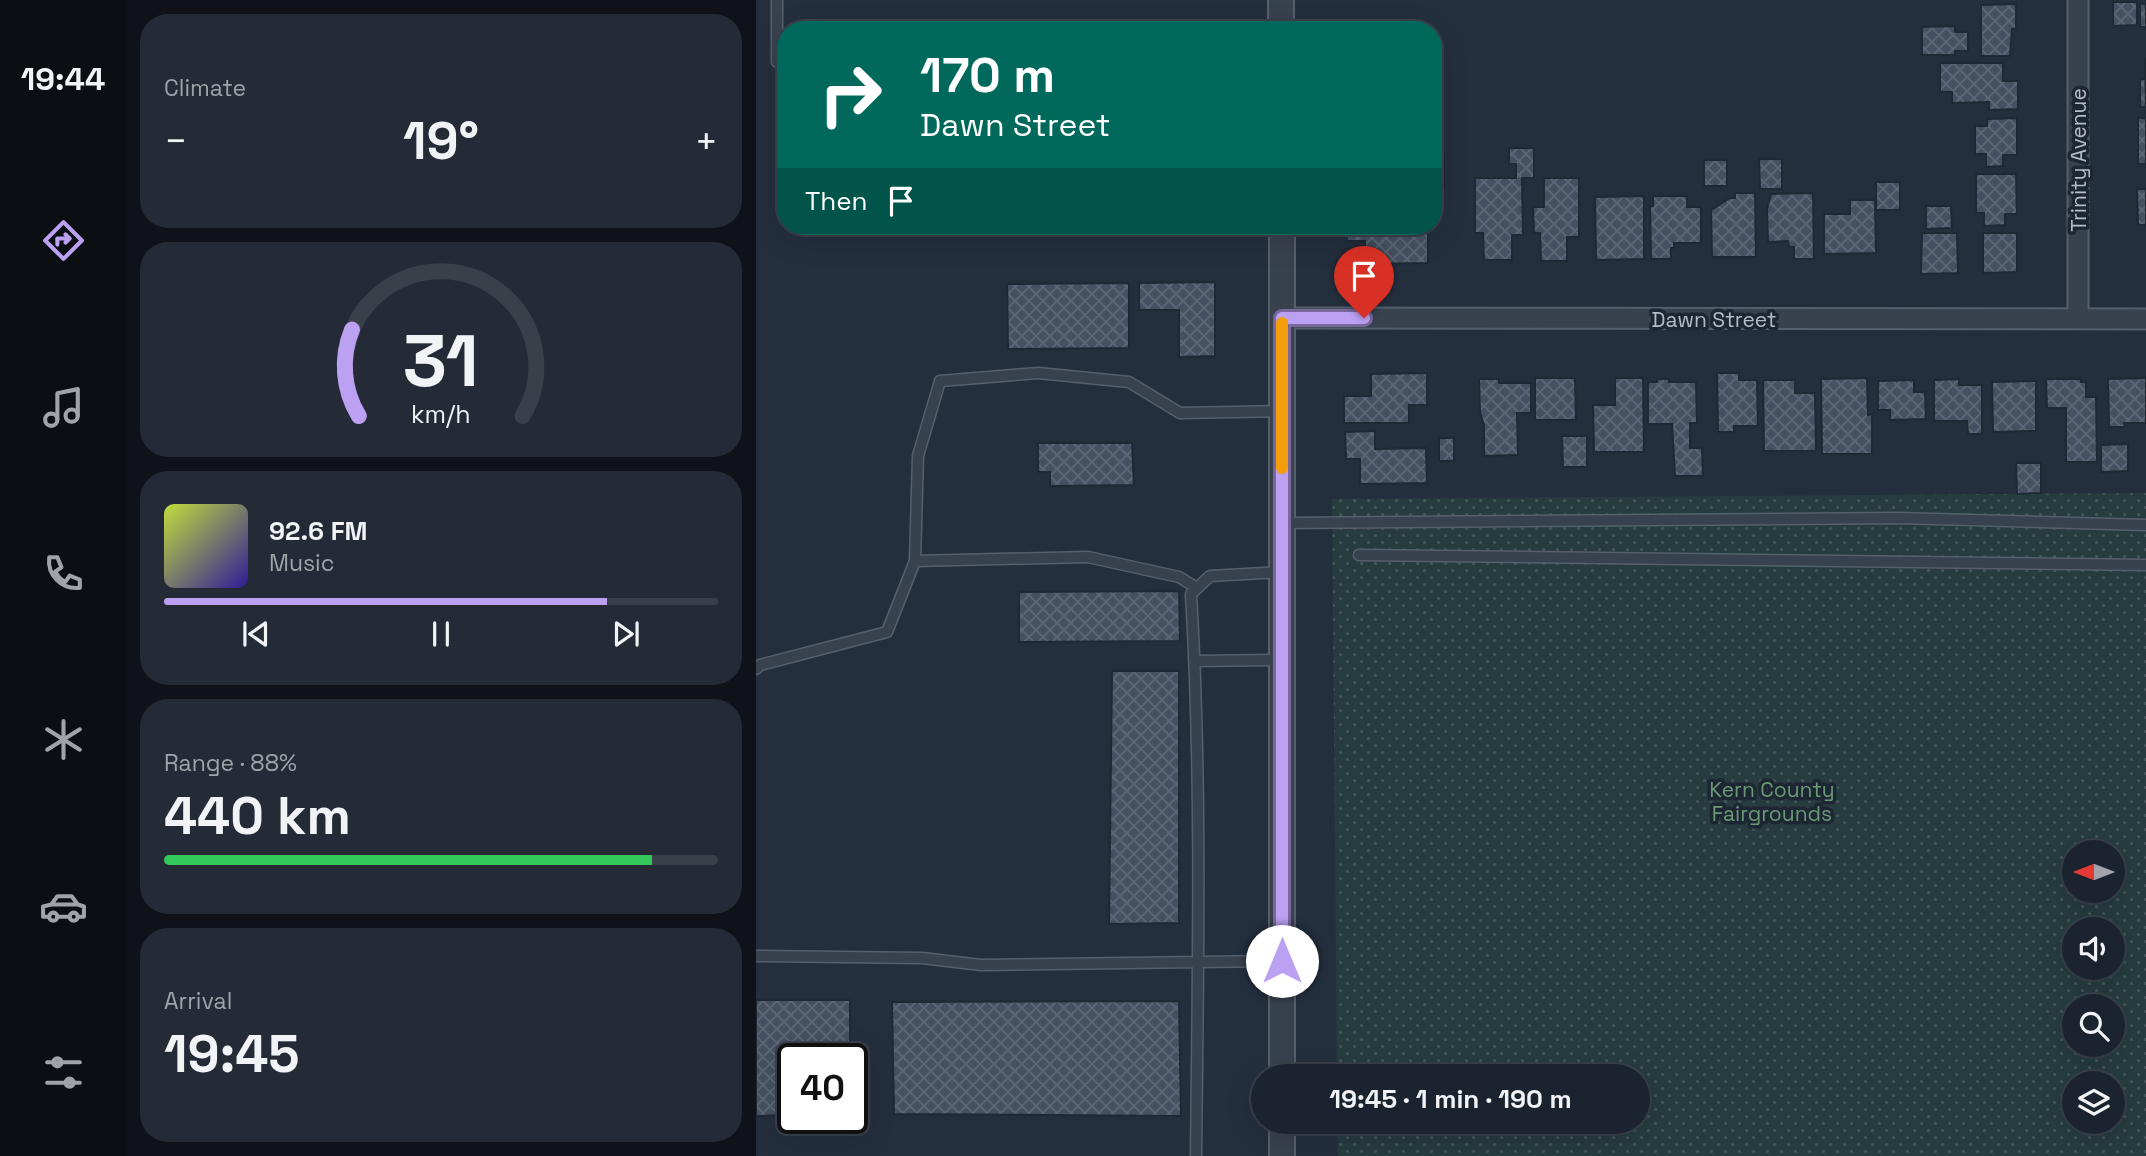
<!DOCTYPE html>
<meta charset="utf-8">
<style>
body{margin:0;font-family:"Space Grotesk",sans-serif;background:#242b36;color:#f1f3f6;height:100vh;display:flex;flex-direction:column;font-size:26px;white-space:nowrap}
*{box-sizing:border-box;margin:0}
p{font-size:23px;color:#a0a4aa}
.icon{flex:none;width:38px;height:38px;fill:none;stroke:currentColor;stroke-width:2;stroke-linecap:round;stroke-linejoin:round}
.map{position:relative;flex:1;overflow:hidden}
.panel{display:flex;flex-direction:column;gap:14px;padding:14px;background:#0f1319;width:630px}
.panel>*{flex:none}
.banner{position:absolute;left:21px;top:21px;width:665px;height:214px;border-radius:28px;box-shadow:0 7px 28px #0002,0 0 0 2px #39404a;background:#00695c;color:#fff;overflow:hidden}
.needle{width:46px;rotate:270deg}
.buttons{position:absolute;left:1306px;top:840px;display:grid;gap:14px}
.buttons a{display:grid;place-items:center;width:63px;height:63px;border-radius:50%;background:#1b232e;box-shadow:0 7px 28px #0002,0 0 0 2px #39404a;font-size:35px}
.speed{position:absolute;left:21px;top:1043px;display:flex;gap:14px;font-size:35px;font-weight:700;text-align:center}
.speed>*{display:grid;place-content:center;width:91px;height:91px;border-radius:50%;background:#1b232e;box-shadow:0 7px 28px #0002,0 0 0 2px #39404a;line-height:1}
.speed .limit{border:4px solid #111;border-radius:10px;background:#fff;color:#111}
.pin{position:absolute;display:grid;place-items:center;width:60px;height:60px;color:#fff;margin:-72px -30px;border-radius:50% 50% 50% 0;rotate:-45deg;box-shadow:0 0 7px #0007}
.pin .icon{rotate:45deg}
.me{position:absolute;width:77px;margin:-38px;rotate:0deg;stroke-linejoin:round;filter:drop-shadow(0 0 5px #0008)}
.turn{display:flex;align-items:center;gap:24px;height:147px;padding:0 28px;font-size:32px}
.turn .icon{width:91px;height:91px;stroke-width:2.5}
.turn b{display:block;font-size:49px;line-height:60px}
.then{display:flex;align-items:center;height:66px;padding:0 28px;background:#0003;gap:14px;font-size:26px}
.big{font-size:52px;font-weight:800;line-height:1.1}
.panel .tile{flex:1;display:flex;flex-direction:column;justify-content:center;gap:10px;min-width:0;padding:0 24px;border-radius:28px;background:#242b36}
.panel .dial{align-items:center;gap:0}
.dial svg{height:182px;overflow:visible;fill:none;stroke:#39404a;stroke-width:7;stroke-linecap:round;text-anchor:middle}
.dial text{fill:#f1f3f6;stroke:none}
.song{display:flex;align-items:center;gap:21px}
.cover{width:84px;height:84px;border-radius:10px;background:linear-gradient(135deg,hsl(70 70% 55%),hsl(250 70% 35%))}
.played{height:7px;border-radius:4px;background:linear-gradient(90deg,#bca0f2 80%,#39404a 80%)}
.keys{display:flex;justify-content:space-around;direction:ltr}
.heat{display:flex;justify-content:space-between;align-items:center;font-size:38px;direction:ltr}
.charge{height:10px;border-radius:5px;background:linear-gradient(90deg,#34c759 88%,#39404a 0)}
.trip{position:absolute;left:495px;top:1064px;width:399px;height:70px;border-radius:35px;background:#1b232e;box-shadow:0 7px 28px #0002,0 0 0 2px #39404a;font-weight:800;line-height:70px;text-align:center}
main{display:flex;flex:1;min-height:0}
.tabs{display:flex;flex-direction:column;width:126px;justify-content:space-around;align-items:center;background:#0b0e12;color:#a0a4aa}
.tabs .icon{width:49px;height:49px}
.tabs .active{color:#bca0f2}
.tabs b{font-size:32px;color:#f1f3f6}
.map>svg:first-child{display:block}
.grass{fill:url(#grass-dots);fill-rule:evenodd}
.building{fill:url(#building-cross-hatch);stroke:#1f2835;stroke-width:2}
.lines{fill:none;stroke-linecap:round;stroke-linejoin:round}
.service-casing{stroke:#565f6c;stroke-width:13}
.minor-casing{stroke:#565f6c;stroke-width:23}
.tertiary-casing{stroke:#565f6c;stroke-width:28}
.service{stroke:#38414e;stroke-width:10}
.minor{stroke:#38414e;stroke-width:19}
.tertiary{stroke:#38414e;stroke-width:24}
.route-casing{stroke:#7a689d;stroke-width:18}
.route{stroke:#bca0f2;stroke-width:12}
.slow{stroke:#f59e0b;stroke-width:12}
.labels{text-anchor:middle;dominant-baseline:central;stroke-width:7;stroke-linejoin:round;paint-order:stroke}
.street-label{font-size:21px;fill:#b4bcc9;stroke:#1d2633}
.park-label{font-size:21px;fill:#6b9a76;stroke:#1d2633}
</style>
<main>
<nav class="tabs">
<b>19:44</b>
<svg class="icon active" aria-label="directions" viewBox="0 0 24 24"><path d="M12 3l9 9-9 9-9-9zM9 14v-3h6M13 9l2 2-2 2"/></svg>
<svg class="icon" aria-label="music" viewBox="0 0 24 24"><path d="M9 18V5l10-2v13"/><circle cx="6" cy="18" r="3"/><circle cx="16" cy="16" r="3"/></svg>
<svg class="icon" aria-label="phone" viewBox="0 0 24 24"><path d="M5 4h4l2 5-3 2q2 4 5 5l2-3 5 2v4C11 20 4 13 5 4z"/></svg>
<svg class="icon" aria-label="climate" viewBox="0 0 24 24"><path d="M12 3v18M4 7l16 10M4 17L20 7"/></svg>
<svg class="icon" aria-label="car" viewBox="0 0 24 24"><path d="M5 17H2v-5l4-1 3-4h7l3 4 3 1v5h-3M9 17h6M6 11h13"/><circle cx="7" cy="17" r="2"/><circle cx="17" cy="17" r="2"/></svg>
<svg class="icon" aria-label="filters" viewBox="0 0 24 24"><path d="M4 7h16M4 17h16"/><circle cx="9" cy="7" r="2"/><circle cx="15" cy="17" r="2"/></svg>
</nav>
<section class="panel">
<div class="tile"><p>Climate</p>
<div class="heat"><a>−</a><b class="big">19°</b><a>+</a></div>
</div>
<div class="tile dial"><svg viewBox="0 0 100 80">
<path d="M14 69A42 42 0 1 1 86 69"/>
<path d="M14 69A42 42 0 0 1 11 31" stroke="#bca0f2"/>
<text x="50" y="56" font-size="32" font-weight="700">31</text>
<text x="50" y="72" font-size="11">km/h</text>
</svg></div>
<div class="tile">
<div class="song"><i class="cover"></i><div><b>92.6 FM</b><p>Music</p></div></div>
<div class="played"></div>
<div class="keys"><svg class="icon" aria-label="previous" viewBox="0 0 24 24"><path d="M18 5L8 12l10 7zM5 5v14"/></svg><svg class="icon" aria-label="pause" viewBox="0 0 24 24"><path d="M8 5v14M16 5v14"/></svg><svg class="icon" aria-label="next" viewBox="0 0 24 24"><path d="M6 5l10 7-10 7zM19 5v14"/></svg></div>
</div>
<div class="tile"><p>Range · 88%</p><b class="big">440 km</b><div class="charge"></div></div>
<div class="tile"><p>Arrival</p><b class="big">19:45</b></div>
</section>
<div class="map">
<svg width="1390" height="1156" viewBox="0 0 1390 1156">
<defs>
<pattern id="grass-dots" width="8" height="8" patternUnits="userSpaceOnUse" patternTransform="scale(1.75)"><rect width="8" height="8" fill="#263c3f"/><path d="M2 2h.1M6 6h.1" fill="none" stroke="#435659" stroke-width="1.8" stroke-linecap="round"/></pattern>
<pattern id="building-cross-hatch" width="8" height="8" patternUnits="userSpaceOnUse" patternTransform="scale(1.75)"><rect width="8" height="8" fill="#455162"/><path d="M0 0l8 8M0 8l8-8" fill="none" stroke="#5d6877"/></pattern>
</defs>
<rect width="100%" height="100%" fill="#242f3e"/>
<!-- grass -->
<path class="grass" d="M1390,493V1156H582L581,1122H882V1076H581L576,499ZM1318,852H1356V891H1318ZM1318,929H1356V968H1318ZM1318,1006H1356V1045H1318ZM1318,1083H1356V1122H1318Z"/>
<!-- building -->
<path class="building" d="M1357,2H1381V25L1357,26Z
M1260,4V29H1256L1254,56H1225V5Z
M1384,4H1390V27H1384Z
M1199,26V32H1212V51H1199V55H1166V27Z
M1389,58L1390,107H1384V79L1389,78Z
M1184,63H1247V81H1262V109L1233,110V102L1196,103V92H1184Z
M1261,118V155H1247V166L1230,167V154H1219V126H1231V119Z
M1382,118H1390V164H1382Z
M753,148H778V178H766L767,235H756V260H728L727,233H719V178H760V164H753Z
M677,154H688V187H677Z
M1003,159H1026V189H1004Z
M948,160H971V186H948Z
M1220,174H1260L1261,214H1249V225L1228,226V213H1220Z
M788,178H823V237H811V261H785L784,233H778L777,207H788Z
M1120,182H1144V210H1120Z
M1381,189H1390V225H1382Z
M979,193H999L1000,257H956L955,210L974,198H979Z
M1057,193L1058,259H1038V247H1033L1032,241L1012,242L1011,209L1015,194Z
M888,196V259L840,260L839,197Z
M897,196H931V207H945V243H918V248H915V259H895L894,206H897Z
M1094,200H1119L1120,253L1068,254V214H1094Z
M1170,206H1195L1196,228L1170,229Z
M590,226L672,227V263L609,264V241H591Z
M1166,233H1201L1202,273L1165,274Z
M1227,233H1261V272L1227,273Z
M459,282V356L423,357V310H383V283Z
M373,283V348L252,349L251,284Z
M671,373V405H653V423H588V396H615V374Z
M961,373H983V380H1001L1002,426H978V432H962Z
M779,378H819L820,420H779Z
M859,378H887L888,452H838L837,405H859Z
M1111,378L1112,415L1116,414V454H1066L1065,379Z
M1390,378V423H1368L1369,427H1353L1352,379Z
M723,379H743V383H775V413H761L762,455L728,456V425L724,413Z
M901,379H913V382H940L941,423H934V448H946L947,476H919L916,424H892V382H901Z
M1203,379V385H1226V434H1212L1211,421H1178V380Z
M1290,379H1325V382H1330V397H1340L1341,462H1310V408H1291Z
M1007,380H1039V393H1059L1060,451H1008Z
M1158,380V392H1169L1170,419L1134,420V410H1122V381Z
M1280,381V431L1237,432L1236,382Z
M619,431V449L670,448L671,483L604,484V459H590L589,432Z
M806,436H831V467H807Z
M683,438H698V461H683Z
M282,443H376L378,485L294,486V472H282Z
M1372,444V471L1345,472V445Z
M1260,463H1285V493L1261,494Z
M423,591L424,641L263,642V592Z
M356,671H423V923L353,924Z
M0,1000H94V1059H37V1115L0,1116Z
M423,1001L425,1116L138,1114L136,1002Z"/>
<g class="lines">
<defs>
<path id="service" d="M21,0V62
M526,523L1142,518L1390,525
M603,555L1390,565
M441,588L423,577L332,557L159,561L162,456L184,381L282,373L373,382L424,413L525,411
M439,661L526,660
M0,669L4,665L131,632L159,561
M0,956L166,958L225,965L525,961
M440,1156C442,969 446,781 435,594L454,576L526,572"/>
<path id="minor" d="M1322,0V319
M526,318L1390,319"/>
<path id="tertiary" d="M525,0V30
M526,226V1076
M526,1122V1156"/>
</defs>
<!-- service casing -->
<use href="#service" class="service-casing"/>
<!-- minor casing -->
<use href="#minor" class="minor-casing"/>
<!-- tertiary casing -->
<use href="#tertiary" class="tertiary-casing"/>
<!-- service -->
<use href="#service" class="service"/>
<!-- minor -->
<use href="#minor" class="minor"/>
<!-- tertiary -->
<use href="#tertiary" class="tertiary"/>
</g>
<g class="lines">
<defs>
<path id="route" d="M526,961V318H608"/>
</defs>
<!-- route casing -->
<use href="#route" class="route-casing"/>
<!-- route -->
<use href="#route" class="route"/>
<!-- slow -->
<path class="slow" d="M526,323V468"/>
</g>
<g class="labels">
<!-- street labels -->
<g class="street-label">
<text transform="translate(1322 160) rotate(-90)">Trinity Avenue</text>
<text x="958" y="319">Dawn Street</text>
</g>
<!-- park labels -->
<g class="park-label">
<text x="1016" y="789">Kern County<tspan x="1016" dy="24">Fairgrounds</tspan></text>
</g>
</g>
</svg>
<div class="buttons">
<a><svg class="needle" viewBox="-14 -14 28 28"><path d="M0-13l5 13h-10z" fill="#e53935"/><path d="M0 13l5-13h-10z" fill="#a0a4aa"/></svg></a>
<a><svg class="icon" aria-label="sound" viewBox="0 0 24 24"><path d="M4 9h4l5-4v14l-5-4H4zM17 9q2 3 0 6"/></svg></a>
<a><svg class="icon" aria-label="search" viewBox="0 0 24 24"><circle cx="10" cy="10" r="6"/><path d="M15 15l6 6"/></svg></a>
<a><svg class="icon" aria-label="layers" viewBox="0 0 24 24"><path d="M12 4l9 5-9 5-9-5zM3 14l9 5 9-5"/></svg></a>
</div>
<div class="speed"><div class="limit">40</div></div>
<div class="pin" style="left:608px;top:318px;background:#d93025"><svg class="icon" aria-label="arrive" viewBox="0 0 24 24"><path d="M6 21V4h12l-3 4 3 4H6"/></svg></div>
<svg class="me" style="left:526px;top:961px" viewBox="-20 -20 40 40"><circle r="19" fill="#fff"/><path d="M0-13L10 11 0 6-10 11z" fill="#bca0f2"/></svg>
<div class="trip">19:45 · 1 min · 190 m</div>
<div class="banner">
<div class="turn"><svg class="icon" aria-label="right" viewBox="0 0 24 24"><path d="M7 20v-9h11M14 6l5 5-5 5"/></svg><div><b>170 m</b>Dawn Street</div></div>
<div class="then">Then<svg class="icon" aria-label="arrive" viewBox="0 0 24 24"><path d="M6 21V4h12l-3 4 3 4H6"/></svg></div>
</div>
</div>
</main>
